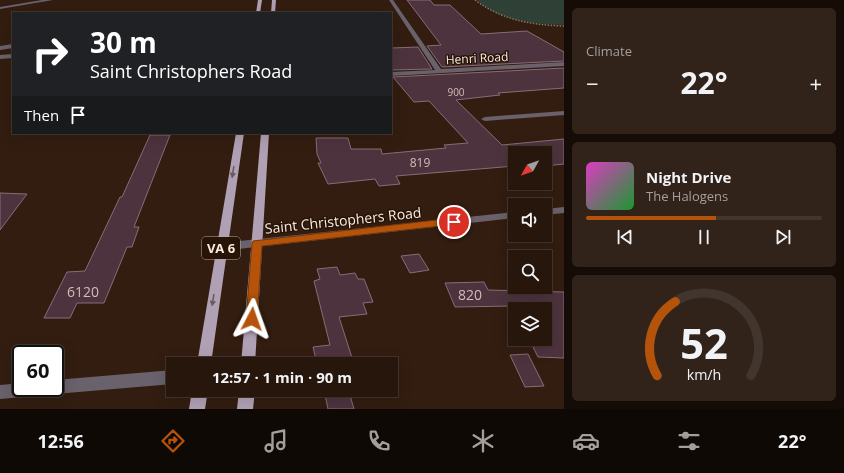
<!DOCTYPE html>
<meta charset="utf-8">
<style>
body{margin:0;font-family:"Open Sans",sans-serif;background:#32231a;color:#f1f3f6;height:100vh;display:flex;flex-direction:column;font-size:15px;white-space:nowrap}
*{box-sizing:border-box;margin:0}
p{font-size:13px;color:#a49f9d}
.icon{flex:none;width:22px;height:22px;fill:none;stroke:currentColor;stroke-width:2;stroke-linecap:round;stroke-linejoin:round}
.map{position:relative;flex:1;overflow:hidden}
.side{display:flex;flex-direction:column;gap:8px;padding:8px;background:#150c07;width:280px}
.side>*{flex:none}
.hud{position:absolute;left:12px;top:12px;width:380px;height:122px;border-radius:0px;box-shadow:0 4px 16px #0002,0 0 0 1px #42352d;background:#202124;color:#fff;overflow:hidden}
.needle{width:26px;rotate:230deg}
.controls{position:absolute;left:508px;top:146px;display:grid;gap:8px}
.controls a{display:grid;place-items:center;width:44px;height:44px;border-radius:0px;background:#26160c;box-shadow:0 4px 16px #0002,0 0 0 1px #42352d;font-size:20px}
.speed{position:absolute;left:12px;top:345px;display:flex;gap:8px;font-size:20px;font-weight:700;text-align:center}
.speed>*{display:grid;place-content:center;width:52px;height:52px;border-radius:50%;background:#26160c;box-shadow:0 4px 16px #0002,0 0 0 1px #42352d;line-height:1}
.speed .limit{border:2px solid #111;border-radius:6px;background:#fff;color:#111}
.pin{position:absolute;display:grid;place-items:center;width:34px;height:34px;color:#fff;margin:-17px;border:2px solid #fff;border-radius:50%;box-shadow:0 1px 4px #0007}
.me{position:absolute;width:44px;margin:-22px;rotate:4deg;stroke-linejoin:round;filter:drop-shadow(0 0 3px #0008)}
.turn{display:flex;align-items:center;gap:14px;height:84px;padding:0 12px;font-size:18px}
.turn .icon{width:52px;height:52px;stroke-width:2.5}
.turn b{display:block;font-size:28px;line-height:34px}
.then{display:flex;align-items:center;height:38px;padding:0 12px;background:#0003;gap:8px;font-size:15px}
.big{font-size:30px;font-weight:700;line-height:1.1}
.side .card{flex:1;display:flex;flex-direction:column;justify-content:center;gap:6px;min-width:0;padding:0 14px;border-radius:6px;background:#32231a}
.side .dial{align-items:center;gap:0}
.dial svg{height:104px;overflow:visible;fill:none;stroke:#42352d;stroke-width:7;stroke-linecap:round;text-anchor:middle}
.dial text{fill:#f1f3f6;stroke:none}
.song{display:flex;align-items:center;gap:12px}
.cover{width:48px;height:48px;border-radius:6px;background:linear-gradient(135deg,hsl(310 70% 55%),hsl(130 70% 35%))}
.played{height:4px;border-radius:2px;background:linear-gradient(90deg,#b45309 55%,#42352d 55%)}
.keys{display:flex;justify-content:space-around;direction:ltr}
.heat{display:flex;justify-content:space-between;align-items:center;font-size:22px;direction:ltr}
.trip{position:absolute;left:166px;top:357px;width:232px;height:40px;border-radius:0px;background:#26160c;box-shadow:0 4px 16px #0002,0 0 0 1px #42352d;font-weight:700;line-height:40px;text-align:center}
.tabs{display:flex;height:64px;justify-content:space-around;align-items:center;background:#0f0905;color:#a49f9d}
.tabs .icon{width:28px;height:28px}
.tabs .on{color:#b45309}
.tabs b{font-size:18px;color:#f1f3f6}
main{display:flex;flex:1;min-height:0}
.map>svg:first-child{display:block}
.green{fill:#2f4036}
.building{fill:#4d333e;stroke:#896c77}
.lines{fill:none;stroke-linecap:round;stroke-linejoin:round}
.path{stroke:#88756a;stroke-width:1.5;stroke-dasharray:1.5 1.5;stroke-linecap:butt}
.minor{fill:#69616b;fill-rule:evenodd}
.major{fill:#b0a0b4;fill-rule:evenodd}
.oneway{fill:#6c5a5e}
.route{fill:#b45309;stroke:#753606}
.labels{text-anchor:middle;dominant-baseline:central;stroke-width:3;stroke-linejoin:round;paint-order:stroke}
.far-number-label{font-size:10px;fill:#cfbdb9}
.far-street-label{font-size:12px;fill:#faebe2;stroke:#281407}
.number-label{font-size:12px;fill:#cfbdb9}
.shield{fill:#281407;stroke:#bbaaa0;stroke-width:1}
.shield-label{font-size:13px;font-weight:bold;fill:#faebe2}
.street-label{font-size:14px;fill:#faebe2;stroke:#281407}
.near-number-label{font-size:14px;fill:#cfbdb9}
</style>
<main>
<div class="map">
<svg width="564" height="409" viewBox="0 0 564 409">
<rect width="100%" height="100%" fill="#321d10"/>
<!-- green -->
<path class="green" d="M477,0H564V25C534,24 500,21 477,0Z"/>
<!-- building -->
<path class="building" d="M407,0H430L434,5H450L481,34L527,31L564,52V61L442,67L427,46L441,45Z
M418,47L432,69L391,70V48Z
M564,68V88L498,93L500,95L456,100L502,145L564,139V164L545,166V153H515V166L396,176L400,184L379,186L375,179L328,184L318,163H321L317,154L316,138H348L351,149H381L382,154L446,148L444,145L468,143L429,101L414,102L393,77Z
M150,135H170L134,227H139L132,247H127L104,303H77L70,318H44L67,272L85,271L120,197H122Z
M0,193L27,194L0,230Z
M419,254L429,270L410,273L401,256Z
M337,267L340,275L355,273L358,279H364L373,302L363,303L367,314L339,317L354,364H317L313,347L330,345L314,281L320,279L317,269Z
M484,282L488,290L564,292V358L538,357L529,339H545V309H516L514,306L455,307L445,283Z
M528,354L544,386L525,387L510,355Z
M324,390H360L349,392L354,409H328Z"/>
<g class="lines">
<!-- path -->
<path class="path" d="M475,0C502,20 531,25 564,26"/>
<!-- minor -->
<path class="minor" d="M42,0H53L0,9V7Z
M389,0H393L441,69L564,62V66L391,76V72L435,70Z
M13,44V48L0,50V46Z
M13,54V58L0,59V55Z
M564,111V115L485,121L481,119L485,117Z
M564,207V213L545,215V209Z
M515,212V218L221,251L217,250L215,247L217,244L221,243Z
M173,370V384L55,394L51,393L46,395L0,399V385L21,383V388H55V380Z"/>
<!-- major -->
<path class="major" d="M258,0H262L260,13H256Z
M272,0H276L275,13H271Z
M236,133H244L211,364H197Z
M261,133H269L255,364H241Z
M192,390H208L205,409H189Z
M239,390H255L253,409H237Z"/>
</g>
<!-- one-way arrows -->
<defs><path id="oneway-solid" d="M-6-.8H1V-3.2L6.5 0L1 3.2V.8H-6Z"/></defs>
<g class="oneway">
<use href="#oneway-solid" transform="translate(233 172) rotate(99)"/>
<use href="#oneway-solid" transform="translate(213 300) rotate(99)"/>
</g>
<!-- route -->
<path class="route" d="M454,218L458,219L459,222L458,224L262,246L257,319L256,322L252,324L247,322L246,319L252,243L253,241Z"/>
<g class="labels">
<!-- far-number labels -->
<g class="far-number-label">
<text x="456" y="92">900</text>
</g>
<!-- far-street labels -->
<g class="far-street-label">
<text transform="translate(477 58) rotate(-3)">Henri Road</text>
</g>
<!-- number labels -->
<g class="number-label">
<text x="420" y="162">819</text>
</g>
<!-- shield labels -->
<rect class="shield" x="202" y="237" width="38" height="22" rx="3"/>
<g class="shield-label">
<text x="221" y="248">VA 6</text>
</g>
<!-- street labels -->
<g class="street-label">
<text transform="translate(343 220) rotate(-6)">Saint Christophers Road</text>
</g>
<!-- near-number labels -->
<g class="near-number-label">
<text x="83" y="291">6120</text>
<text x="470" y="294">820</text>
</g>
</g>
</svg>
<div class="controls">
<a><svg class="needle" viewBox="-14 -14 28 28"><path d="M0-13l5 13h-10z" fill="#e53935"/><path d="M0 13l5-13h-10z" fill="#a49f9d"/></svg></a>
<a><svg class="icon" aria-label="sound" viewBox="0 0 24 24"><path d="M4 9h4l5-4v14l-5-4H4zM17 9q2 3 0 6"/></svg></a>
<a><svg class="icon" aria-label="search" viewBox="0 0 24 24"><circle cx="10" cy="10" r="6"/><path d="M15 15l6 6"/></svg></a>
<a><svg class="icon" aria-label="layers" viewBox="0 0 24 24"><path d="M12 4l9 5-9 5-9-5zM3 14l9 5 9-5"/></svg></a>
</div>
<div class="speed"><div class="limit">60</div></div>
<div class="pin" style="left:454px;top:222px;background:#d93025"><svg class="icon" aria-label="arrive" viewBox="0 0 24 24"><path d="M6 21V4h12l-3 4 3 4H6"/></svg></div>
<svg class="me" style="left:252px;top:319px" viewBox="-20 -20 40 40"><path d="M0-17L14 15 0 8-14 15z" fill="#b45309" stroke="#fff" stroke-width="4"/></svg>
<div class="trip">12:57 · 1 min · 90 m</div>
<div class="hud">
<div class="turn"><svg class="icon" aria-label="right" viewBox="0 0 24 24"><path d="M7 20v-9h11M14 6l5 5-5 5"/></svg><div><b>30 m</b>Saint Christophers Road</div></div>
<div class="then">Then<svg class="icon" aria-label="arrive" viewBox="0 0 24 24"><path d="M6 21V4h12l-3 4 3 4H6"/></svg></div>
</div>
</div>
<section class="side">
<div class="card"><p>Climate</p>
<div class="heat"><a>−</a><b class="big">22°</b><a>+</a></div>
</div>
<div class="card">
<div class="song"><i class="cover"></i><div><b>Night Drive</b><p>The Halogens</p></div></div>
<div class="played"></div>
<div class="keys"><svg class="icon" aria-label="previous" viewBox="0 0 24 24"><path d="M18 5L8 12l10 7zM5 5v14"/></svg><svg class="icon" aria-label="pause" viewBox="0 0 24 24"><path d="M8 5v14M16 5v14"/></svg><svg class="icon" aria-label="next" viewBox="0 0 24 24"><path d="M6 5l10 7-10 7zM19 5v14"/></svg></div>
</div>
<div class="card dial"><svg viewBox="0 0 100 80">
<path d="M14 69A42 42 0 1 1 86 69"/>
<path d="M14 69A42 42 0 0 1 28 12" stroke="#b45309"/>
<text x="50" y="56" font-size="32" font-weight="700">52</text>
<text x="50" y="72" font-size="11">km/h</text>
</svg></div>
</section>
</main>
<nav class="tabs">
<b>12:56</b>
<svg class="icon on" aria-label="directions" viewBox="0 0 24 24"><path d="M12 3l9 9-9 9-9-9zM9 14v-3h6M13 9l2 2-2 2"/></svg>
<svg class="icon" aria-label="music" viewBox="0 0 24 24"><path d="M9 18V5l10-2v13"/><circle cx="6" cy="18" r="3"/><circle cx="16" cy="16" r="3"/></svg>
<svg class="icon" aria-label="phone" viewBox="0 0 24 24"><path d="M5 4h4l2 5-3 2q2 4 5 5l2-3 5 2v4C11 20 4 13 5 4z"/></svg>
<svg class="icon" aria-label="climate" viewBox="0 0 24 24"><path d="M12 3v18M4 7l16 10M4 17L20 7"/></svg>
<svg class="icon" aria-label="car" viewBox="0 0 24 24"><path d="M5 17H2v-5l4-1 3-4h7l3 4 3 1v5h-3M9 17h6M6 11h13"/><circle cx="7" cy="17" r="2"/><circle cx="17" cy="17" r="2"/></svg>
<svg class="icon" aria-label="filters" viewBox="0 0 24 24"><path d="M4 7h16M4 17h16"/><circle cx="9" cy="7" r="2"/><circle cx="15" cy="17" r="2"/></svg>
<b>22°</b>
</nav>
